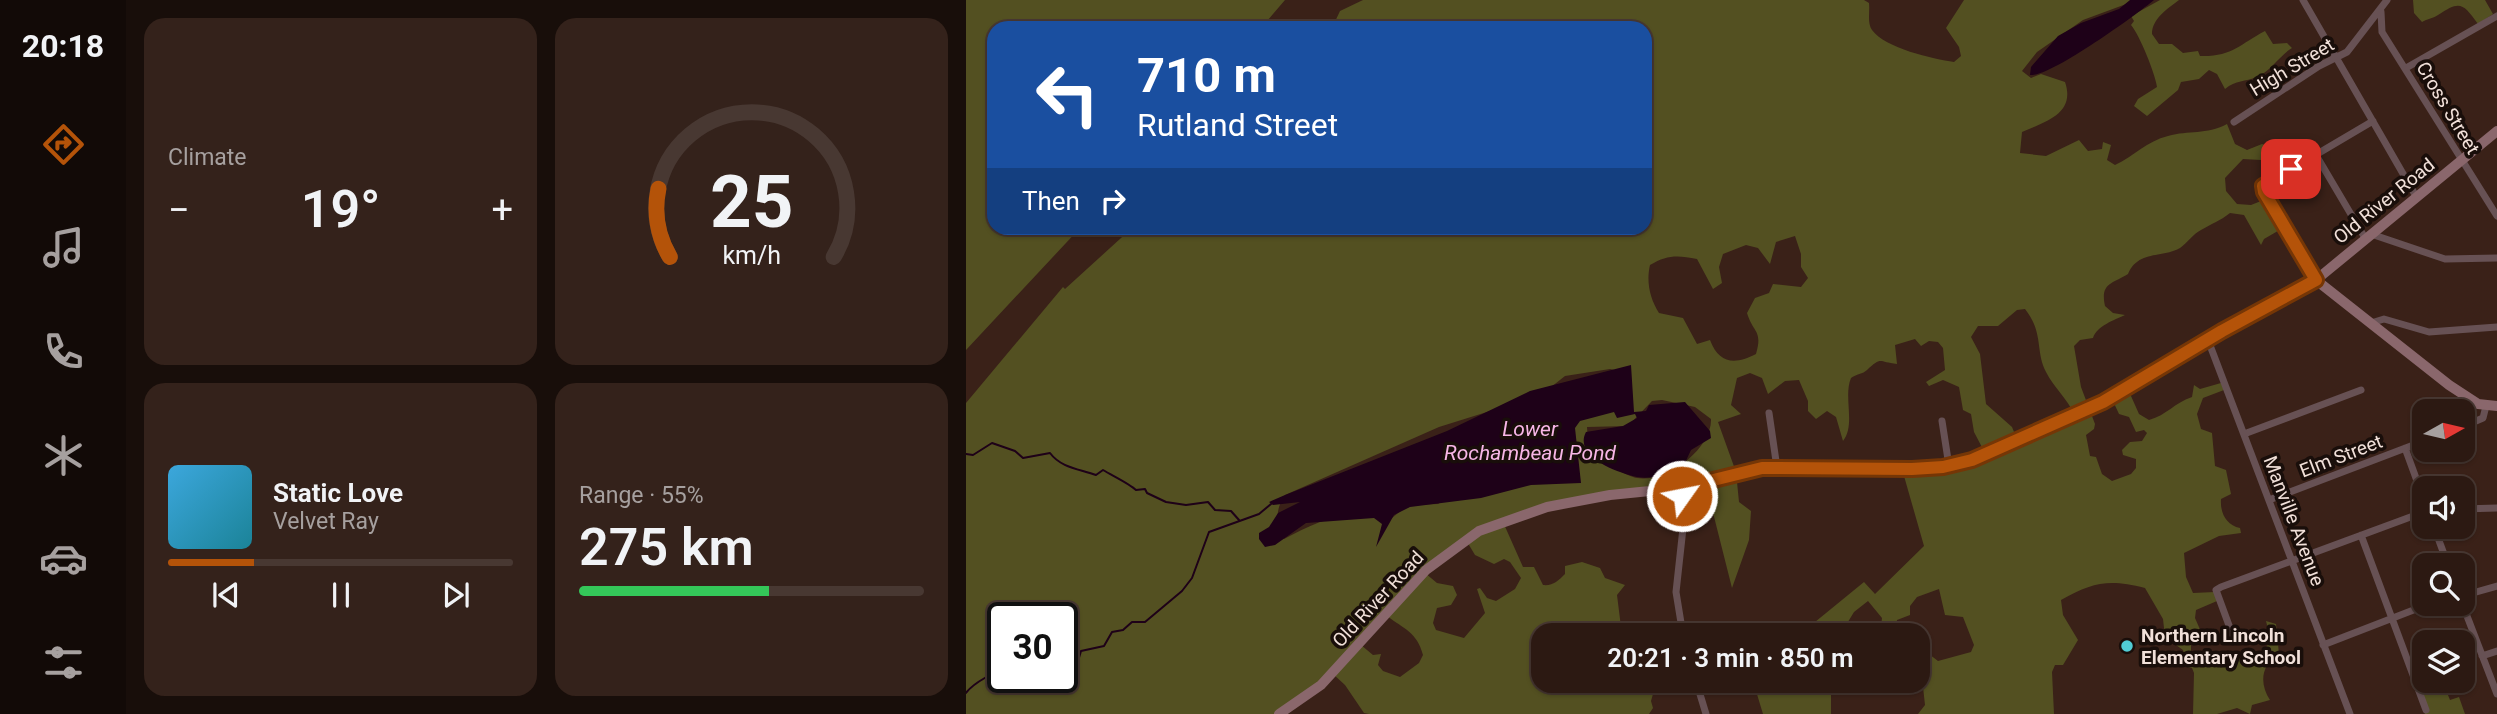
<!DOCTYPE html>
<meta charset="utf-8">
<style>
body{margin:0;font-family:Roboto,sans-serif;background:#34221b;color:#f1f3f6;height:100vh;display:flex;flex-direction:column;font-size:26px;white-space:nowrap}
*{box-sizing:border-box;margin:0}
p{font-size:23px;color:#a6a09f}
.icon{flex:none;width:38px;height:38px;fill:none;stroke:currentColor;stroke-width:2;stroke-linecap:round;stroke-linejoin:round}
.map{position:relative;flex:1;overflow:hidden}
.panel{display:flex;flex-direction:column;gap:18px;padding:18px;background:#180e0a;width:840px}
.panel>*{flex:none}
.guide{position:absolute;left:21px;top:21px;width:665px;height:214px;border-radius:21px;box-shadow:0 2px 5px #0004,0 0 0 2px #483832;background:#1a4fa0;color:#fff;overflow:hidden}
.needle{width:46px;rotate:82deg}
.controls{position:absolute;left:1446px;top:399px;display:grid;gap:14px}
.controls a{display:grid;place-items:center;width:63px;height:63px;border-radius:14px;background:#2c1912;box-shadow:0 2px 5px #0004,0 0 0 2px #483832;font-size:35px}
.speed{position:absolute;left:21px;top:602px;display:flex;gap:14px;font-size:35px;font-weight:700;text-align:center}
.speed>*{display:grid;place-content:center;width:91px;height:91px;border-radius:50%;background:#2c1912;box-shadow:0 2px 5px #0004,0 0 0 2px #483832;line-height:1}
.speed .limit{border:4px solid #111;border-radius:10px;background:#fff;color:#111}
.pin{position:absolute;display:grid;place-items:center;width:60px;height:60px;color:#fff;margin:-30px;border-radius:14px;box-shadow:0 4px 10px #0006}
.me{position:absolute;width:77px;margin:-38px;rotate:57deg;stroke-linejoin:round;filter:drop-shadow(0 0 5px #0008)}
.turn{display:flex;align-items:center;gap:24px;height:147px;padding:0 35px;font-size:32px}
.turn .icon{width:91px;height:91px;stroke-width:2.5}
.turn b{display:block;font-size:49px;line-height:60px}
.then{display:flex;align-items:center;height:66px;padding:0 35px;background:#0003;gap:14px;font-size:26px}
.big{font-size:52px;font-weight:600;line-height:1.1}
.panel .card{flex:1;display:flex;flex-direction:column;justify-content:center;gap:10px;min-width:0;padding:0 24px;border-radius:21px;background:#34221b}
.panel .dial{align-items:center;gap:0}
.dial svg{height:182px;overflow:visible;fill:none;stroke:#483832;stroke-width:7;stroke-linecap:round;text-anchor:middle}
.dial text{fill:#f1f3f6;stroke:none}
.song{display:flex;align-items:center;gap:21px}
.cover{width:84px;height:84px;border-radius:10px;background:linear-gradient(135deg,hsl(200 70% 55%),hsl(190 70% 35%))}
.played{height:7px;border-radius:4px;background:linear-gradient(90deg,#b45309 25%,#483832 25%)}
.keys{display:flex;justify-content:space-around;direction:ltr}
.heat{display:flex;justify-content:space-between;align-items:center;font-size:38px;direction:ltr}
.charge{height:10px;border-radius:5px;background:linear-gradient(90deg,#34c759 55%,#483832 0)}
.panel .tiles{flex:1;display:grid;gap:18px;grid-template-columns:repeat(2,1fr)}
.trip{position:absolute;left:565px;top:623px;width:399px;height:70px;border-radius:21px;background:#2c1912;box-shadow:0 2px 5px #0004,0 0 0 2px #483832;font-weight:600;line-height:70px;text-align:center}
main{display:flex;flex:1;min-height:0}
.tab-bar{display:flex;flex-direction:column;width:126px;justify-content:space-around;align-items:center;background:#120a07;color:#a6a09f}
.tab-bar .icon{width:49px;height:49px}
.tab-bar .active{color:#b45309}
.tab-bar b{font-size:32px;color:#f1f3f6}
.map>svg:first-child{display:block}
.forest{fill:#535021;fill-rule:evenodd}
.water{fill:#1e0118}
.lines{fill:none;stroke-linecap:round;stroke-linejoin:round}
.stream{stroke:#1e0118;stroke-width:2}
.street{stroke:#675154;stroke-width:7}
.secondary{stroke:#8a676c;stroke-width:10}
.route-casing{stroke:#753606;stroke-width:18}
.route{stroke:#b45309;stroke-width:12}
.poi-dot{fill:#51ccd5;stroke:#190e0a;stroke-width:2.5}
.labels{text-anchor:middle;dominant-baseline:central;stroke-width:7;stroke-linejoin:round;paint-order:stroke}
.street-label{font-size:19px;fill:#f1e0d9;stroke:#190e0a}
.poi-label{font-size:19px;font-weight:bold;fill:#f1e0d9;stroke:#190e0a;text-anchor:start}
.water-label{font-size:21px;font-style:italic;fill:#f7b6e6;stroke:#190e0a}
</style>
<main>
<nav class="tab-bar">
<b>20:18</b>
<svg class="icon active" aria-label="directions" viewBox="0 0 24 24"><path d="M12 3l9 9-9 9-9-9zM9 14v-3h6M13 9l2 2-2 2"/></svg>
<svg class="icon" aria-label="music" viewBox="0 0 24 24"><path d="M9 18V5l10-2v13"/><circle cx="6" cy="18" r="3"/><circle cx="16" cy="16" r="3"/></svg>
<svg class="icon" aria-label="phone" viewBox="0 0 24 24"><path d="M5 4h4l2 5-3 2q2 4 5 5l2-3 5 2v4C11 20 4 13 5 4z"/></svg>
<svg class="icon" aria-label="climate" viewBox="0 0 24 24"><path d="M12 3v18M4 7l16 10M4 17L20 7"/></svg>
<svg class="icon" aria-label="car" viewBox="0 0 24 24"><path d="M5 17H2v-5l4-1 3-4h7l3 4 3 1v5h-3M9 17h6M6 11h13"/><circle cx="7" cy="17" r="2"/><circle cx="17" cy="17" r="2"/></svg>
<svg class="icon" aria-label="filters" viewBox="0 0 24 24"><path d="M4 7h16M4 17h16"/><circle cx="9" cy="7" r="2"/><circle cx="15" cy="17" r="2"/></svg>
</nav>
<section class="panel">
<div class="tiles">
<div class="card"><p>Climate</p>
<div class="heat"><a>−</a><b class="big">19°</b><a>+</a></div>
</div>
<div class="card dial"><svg viewBox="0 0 100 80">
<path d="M14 69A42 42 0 1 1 86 69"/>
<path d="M14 69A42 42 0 0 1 9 39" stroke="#b45309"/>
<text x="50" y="56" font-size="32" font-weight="700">25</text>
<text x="50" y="72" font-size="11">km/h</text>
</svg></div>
<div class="card">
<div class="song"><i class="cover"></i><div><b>Static Love</b><p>Velvet Ray</p></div></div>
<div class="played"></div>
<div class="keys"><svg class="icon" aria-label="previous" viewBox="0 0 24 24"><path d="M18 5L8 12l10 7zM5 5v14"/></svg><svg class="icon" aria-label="pause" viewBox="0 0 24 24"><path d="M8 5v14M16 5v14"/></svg><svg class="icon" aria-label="next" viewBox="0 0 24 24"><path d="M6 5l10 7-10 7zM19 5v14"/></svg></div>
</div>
<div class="card"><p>Range · 55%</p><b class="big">275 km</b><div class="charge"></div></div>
</div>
</section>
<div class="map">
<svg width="1531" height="714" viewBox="0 0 1531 714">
<rect width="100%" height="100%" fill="#3a2118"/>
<!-- forest -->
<path class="forest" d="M0,0H319L295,28H28V228H114L0,350Z
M397,0H898L903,3C904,12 901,23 906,30C919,48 967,59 988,62L995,56L993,47L980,28L998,0H1171L1117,20L1071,52L1056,71L1065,78L1075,74L1099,82C1110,114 1079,122 1056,132L1054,153L1080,156L1113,140L1122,151L1136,149L1137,142L1145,145L1141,160L1149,165C1168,156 1181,141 1202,136C1223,130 1240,135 1261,124L1269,144L1281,150L1296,144L1303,146L1306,157L1316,171L1304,178L1295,160L1277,159L1259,178L1260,191L1271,204L1285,205L1300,199L1317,228L1298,239L1295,245L1278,215L1264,213C1254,221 1245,224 1235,230C1227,234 1221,243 1214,248C1197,258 1172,250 1162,274C1146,284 1134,283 1139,306L1147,313L1159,315C1148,320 1131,326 1127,338L1114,340L1108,346L1115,387L1129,424L1128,429L1120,435L1124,456L1130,457L1136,474L1146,481L1165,474L1170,468V459L1157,455L1156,450L1164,442L1176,441L1181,433L1178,430L1170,432L1163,417L1153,414L1146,399L1161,387L1173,414L1183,420C1201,415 1208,403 1226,397L1228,385L1234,389L1255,383L1258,390L1237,398L1231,414L1235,429L1246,433L1249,466L1260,470L1265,494L1255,499C1254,513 1260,525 1274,528L1275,533L1253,536L1218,553L1220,577L1227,593L1249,592L1251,601L1230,610L1229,618L1236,634L1225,640V651L1231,662L1257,665C1274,651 1289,664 1305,641L1300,621L1310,624L1313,654C1295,665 1293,683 1304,700L1286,705L1284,714L1271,708L1251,714H1227L1228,673L1226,668L1221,667L1217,650L1199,637L1197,619L1179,588C1143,579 1127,582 1095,600L1097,615L1112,640L1097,665H1089L1086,672L1088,714H952L959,705L957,687L951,683L943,684L942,681H952V652L959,651L972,661L1005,652L1008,645L997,617L979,615L973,589L951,597L944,606V615L931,620L930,629L933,635H914L916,618L902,601L888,612L874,635H838V631L898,582L909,594L958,546L936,469L973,467L1019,453L1008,432L1005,414L997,410L993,387L977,380L963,386L960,382L979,370L977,348L972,342L963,341L955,346L949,339L929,345L931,364C912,362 916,356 901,370C897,374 890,374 885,378C877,397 890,424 877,441L870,417L861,411L850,419L842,411V401L833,380L819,381L802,394L796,378L784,373L771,378L765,405L775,414L752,422L770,472L773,502L785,511L783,540L766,588L739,481L651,494L537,522L557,567H568L577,585C587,586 592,581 599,574V566L616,562L634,568L639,578L659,585L651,595L656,635H578V681H663L668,690L685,691L687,694L685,701L687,708L683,714H403L398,713L379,685L367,674L310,714H0V403L97,287L99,289L166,228H679V28H366L374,11ZM829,236L835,254V267L842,278L835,287L807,284L803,293L789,298L781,313C787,333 797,330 790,354C769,365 753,364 744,340L731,344L717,318L693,313C684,299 680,282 684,265C701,255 711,255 731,259L747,289L756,283L753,267L757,254L780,245L792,248L804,264L810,242ZM1059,309C1078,333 1069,350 1080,372C1088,388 1101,398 1108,414L1051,439L1046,427L1020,404L1014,354L1005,337L1012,326H1032L1051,310ZM644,369L663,373L655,416L647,411L607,417L472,504L442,505L421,522C385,504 351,522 318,539C311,521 308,512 319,495L473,427L575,395L599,376ZM696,400L729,407L745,419C746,449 700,483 671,478C664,477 629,460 623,455L621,427L662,426L686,401ZM500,540L509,555L528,564L538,559L544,562L555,578L549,589L530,601L521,598L514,588L511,589L519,613L498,638L470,630L467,623L471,608L485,605L491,595L487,586L471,583L459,573ZM421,616C438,629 451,632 457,655L453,663L434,677L417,671L412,665L415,654L407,655L395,645ZM37,618H96V677H37Z
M1194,0H1213C1201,9 1186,19 1186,34L1193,44H1206L1217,53L1232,51L1234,56C1266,57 1274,44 1299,31L1307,44L1321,43L1326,48C1314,55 1305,71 1291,77C1279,82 1270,80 1259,89L1251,74L1243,70L1233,79L1215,82L1212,90L1181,116L1168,106L1172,99L1191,87C1189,73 1174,36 1165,25L1168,21L1165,16Z
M1447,0H1519L1527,14L1512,24C1497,3 1494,0 1472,15C1468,18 1461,19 1456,22L1448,13Z
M787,681H865V714H797Z
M1472,681L1478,685L1484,700L1493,697L1499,714H1459L1450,688Z"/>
<!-- water -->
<path class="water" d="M1164,0H1188C1170,15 1083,78 1064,75L1065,67L1092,36L1115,23L1153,9Z
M665,365L668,412L680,411L683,405L719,402L744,431L745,438L725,450L717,467L710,470L712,479L708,480L704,474C694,476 682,479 671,477C652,473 607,457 620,432L657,426L671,418L669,414L651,418L648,412L614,421L609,428L615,483L565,485L515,498L444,507L428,515L410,547L416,524L408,518L340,523L309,545L299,547L293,539V533L303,527L312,513L334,502L307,505L303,502L319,495L481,431L564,391Z"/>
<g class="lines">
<!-- stream -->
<path class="stream" d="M0,454L7,455L26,443L49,451L57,458L84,453C95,468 114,469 130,475L137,470C147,476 164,484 170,490L179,489L181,493L200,502L220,505L242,502L249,510L265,511L273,520
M96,670L112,661L115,651L138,646L146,632L157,630L166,622H179L216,591L226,578L243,532L293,514L305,504
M0,693C10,679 27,677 37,664"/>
<!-- street -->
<path class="street" d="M1337,0L1451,198
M1415,12L1416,32L1531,216
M1440,68L1531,16
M1268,122L1353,66L1381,52L1421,0
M1350,155L1399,238
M1405,234L1479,259L1531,258
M1350,280L1297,186L1407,121
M1405,323L1418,319L1463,332L1531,327
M1242,340L1384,714
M803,413L811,468
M976,421L983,466
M1496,427L1517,418L1520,406
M1278,434L1395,390
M1439,448L1458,500
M714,488L718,519L710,592L717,635
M1303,500L1458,441
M1496,509L1531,508
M1468,527L1482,565
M1395,535L1460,710
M1496,596L1531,586
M1496,603L1531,694
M1268,639L1250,590L1255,587L1458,512
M1357,645L1463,604
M1516,656L1531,651
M730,681L740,714"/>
<!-- secondary -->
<path class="secondary" d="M1350,280L1483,385L1512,404L1531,406
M313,714L355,685L460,570L513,531L581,507L644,495L714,488L782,470L946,469L977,467L1006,460L1137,402L1350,280L1531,131"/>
</g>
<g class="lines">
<defs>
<path id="route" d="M716,496L715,488L796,468L946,469L977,467L1006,460L1137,402L1256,331L1350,280L1298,192L1297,186L1325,169"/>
</defs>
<!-- route casing -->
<use href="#route" class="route-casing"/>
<!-- route -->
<use href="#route" class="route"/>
</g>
<!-- markers -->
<circle class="poi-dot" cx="1161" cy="646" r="7"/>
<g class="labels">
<!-- street labels -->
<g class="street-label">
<text transform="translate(1326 67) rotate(-31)">High Street</text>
<text transform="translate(1482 108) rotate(59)">Cross Street</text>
<text transform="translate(1418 201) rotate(-39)">Old River Road</text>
<text transform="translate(1375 456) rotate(-21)">Elm Street</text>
<text transform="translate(1328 521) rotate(69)">Manville Avenue</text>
<text transform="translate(412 599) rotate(-47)">Old River Road</text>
</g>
<!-- poi labels -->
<g class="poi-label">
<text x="1175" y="635">Northern Lincoln<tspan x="1175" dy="22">Elementary School</tspan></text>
</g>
<!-- water labels -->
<g class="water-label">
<text x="564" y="429">Lower<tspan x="564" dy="24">Rochambeau Pond</tspan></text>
</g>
</g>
</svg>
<div class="controls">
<a><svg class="needle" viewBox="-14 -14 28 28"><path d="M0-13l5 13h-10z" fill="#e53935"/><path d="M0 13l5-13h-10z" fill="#a6a09f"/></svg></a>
<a><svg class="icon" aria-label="sound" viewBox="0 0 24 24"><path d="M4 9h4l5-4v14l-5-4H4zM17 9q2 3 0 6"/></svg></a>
<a><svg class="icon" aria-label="search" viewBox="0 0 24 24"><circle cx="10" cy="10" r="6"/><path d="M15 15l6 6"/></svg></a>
<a><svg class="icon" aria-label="layers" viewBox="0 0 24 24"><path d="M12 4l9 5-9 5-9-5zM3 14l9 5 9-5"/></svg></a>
</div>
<div class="speed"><div class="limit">30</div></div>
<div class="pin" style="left:1325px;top:169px;background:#d93025"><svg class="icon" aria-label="arrive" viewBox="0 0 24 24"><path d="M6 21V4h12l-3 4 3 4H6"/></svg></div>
<svg class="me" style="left:716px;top:496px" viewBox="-20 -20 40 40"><circle r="17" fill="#b45309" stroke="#fff" stroke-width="3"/><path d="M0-11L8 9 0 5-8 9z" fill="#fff"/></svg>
<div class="trip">20:21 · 3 min · 850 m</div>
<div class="guide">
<div class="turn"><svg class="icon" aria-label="left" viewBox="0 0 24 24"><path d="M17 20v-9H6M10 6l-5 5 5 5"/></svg><div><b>710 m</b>Rutland Street</div></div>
<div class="then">Then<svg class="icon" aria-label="right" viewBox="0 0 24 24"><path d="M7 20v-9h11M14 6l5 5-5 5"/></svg></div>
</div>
</div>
</main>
